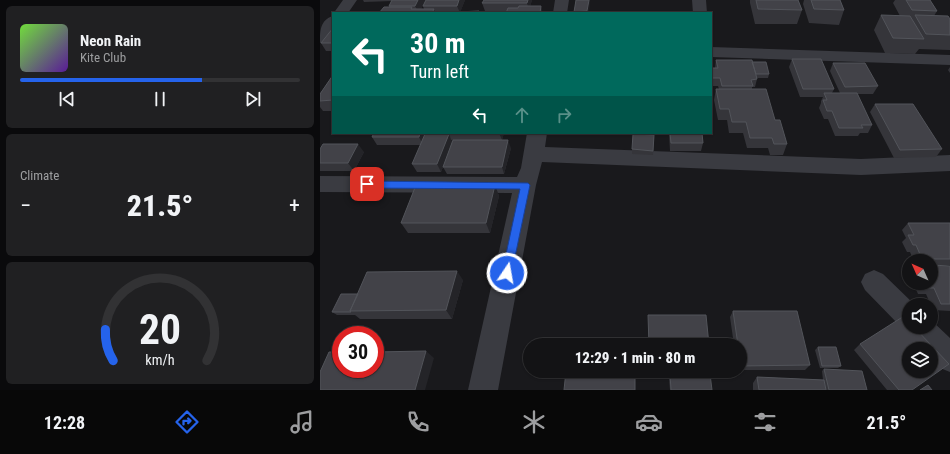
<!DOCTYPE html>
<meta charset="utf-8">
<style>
body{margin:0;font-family:"Roboto Condensed",sans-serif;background:#202022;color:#f1f3f6;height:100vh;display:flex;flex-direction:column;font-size:15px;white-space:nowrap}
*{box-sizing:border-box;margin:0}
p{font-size:13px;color:#9d9ea0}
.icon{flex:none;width:22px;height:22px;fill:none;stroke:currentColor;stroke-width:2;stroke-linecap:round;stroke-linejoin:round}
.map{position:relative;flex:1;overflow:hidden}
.drawer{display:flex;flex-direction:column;gap:6px;padding:6px;background:#0a0a0c;width:320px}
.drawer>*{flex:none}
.hud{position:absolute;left:12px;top:12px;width:380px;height:122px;border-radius:0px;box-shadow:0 1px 3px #0004,0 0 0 1px #323234;background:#00695c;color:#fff;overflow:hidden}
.needle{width:26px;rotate:315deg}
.fabs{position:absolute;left:582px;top:254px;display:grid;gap:8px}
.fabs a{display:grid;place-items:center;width:36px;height:36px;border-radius:50%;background:#131315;box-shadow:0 1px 3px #0004,0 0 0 1px #323234;font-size:20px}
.speed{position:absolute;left:12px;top:326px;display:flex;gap:8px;font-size:20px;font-weight:700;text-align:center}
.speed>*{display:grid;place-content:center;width:52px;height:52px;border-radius:50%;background:#131315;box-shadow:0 1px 3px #0004,0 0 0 1px #323234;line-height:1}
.speed .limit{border:6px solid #d22;background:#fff;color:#111}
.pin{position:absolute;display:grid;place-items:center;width:34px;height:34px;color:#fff;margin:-17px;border-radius:8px;box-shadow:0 2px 6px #0006}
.me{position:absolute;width:44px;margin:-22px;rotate:12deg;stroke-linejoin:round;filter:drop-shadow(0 0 3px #0008)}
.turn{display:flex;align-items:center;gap:14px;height:84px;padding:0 12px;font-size:18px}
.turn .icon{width:52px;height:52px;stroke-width:2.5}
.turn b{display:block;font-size:28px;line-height:34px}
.lanes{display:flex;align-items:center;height:38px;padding:0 12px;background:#0003;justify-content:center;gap:20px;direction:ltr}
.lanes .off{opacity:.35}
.big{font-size:30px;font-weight:800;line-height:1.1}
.drawer .tile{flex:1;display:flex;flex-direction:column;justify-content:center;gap:6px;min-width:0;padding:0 14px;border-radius:6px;background:#202022}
.drawer .dial{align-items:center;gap:0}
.dial svg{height:104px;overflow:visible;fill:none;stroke:#323234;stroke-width:7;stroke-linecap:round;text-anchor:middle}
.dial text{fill:#f1f3f6;stroke:none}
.song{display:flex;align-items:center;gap:12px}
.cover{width:48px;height:48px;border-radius:6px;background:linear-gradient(135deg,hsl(100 70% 55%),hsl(270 70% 35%))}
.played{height:4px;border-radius:2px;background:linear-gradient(90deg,#2563eb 65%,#323234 65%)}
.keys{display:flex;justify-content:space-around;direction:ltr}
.heat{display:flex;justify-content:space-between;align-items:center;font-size:22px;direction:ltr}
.trip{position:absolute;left:203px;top:338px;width:224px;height:40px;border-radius:20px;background:#131315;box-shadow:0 1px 3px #0004,0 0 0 1px #323234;font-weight:800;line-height:40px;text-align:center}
.dock{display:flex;height:64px;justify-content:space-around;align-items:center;background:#080808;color:#9d9ea0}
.dock .icon{width:28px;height:28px}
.dock .on{color:#2563eb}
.dock b{font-size:18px;color:#f1f3f6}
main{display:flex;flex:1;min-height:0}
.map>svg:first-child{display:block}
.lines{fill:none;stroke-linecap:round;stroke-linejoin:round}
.minor{fill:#3a3b41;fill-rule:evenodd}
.wall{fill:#35353a}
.shaded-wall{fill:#242428}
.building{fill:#424248;stroke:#52545a;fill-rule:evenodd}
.route{fill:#2563eb;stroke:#184099}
</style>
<main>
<section class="drawer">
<div class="tile">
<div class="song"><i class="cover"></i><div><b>Neon Rain</b><p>Kite Club</p></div></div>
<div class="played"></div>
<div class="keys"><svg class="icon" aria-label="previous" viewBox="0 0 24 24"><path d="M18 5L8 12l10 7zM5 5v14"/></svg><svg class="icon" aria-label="pause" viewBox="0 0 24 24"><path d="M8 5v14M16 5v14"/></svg><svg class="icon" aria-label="next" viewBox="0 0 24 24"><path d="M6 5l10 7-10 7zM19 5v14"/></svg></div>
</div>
<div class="tile"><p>Climate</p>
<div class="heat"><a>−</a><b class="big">21.5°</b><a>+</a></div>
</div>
<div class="tile dial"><svg viewBox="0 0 100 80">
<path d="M14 69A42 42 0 1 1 86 69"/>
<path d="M14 69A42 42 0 0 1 8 45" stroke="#2563eb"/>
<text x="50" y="56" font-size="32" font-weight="700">20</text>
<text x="50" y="72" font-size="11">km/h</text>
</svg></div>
</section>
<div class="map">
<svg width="630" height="390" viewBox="0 0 630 390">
<rect width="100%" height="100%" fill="#19191c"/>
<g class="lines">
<!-- minor -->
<path class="minor" d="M23,0H37L28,13L13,14Z
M235,0H249L247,13H233Z
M372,0H386L387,13H373Z
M13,16C13,28 13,40 0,43C0,31 0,20 13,16Z
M391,47L630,55V65L391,57Z
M207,133H227L225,147L541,159L630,155V171L541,175L222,162L216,185L178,390H148L192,193L0,192V176L197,177L201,168Z
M554,270L563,274L595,305H589V327H611V320L630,338V372L620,368L611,359V349H602L589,336L586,329L580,326L545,290L541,282L545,274Z"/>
</g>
<!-- wall -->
<path class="wall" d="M43,0H106L101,9H104L103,6L106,0H145L140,12L160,13H59L69,7V6L72,1L44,2Z
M212,0L210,6H221L222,13H186L187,11H165L162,3Z
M256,0L269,13H254Z
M430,0H478L482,10L477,24H435L430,3Z
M484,0H520L524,10L519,25L489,23L483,4Z
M575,0H610L617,11L614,16L630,19V50L599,49L595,54L565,53L554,30L561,15L580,16L573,3Z
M13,28V51H6L1,43Z
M472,59L514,89L512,93H520L510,71L513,63L558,86L553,94H537L552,125L548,133H540L538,136H515L508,119H504L499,108L501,103V101L503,97H480L469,67Z
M396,60L432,62L449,74L448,78H437V79L435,87H432V89L455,120L467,144L463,155H450L448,148H427L423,133H409L407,120H398L394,100L396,89H399L398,86H391V63L392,68H395Z
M630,67V73L628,70Z
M13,75V111H3L0,107V94Z
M555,104L622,149L616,157L574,158L550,112Z
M54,133H108L107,134H119L118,133H184L182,140H131L132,142L191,148L184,174H127L123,167L121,172H97L92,164L101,145H57L52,137Z
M349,133H382L383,143L381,151H350Z
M334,135L333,155L312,154V149Z
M0,149L44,152L34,171H0Z
M175,185L179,196L170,233H88L81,223Z
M588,223H630V265H611V261H594L590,252H587L582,242L586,238L582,230Z
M630,266V311L613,310L606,294H598L594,285L597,283H611Z
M143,280L132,319H40L35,315H17L12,312L38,294Z
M413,311L490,365L485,370H420V345H414L410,317Z
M540,344L592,390H567L534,350Z
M498,347L521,366L518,368H500L495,350Z
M504,369L547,390H433V383L437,377L503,380L502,371Z
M350,374L392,390H350L349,379Z"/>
<!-- shaded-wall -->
<path class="shaded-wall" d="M98,0H106L99,13L95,6Z
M139,0H145L140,13L137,6Z
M208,0H212L209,10L207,3Z
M269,0H270L269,13H268Z
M221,6L222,13H220Z
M114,9L115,13H112Z
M100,133H108L103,145L99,137Z
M179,133H184L182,140Z
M129,134L132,142L121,172L117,164Z
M188,140L191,148L184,174L182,167Z
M38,144L44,152L34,171L28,163Z
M175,185L179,196L170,233L166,223Z
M137,271L143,280L132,319L126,310Z
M106,351L114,358L105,390H95Z"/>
<!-- building -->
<path class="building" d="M72,0H98L95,6H69Z
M106,0H139L137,6H103Z
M164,0H208L207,3H162Z
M256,0H269L267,11L254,12Z
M436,0H478L482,10L438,9Z
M491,0H520L524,10L494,9Z
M586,0H610L617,11L592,10Z
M199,6H221L220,13H186L188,8H198Z
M64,7H92L91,9H114L112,13H59Z
M159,11L158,13H136L137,12Z
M561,15L590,16L604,39L573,38Z
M595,15L628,16L630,19V35L606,34Z
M13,28V43H1Z
M472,59H501L514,89H483Z
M396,60H432L437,79L431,80L433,86H402L400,78H392L391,68H398Z
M432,62H446L449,74H436Z
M513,63H545L558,86L525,87Z
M13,75V100L0,101V94Z
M396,89H446L455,120H460L467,144H454L452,138H430L426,122H412L409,109H400Z
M504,93H537L552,125H541L543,128H519L512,111H507L503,100H507Z
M555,104H593L622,149L580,150Z
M54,133H100L99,137H52Z
M350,133H382L383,143H351Z
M105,134H129L117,164H92Z
M313,134L334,135L333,151L312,149Z
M133,140H188L182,167H123Z
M3,144H38L28,163H0V149Z
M96,185H175L166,223H81Z
M588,223H630V259H602L596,245H593L588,235H594Z
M611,265L630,266V304H621L614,288H606L603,283H611Z
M137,271L126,310L30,311L47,272Z
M21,294H38L30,311L31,312H12Z
M413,311H477L490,365L421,366L420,358V345H418Z
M328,315H386L389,345H329Z
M584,316L589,321V327H594L629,364L592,390H579L540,344ZM589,349H611V371H589Z
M498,347H516L521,366H502Z
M106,351L95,390H0V372L9,352H21V369H55V352Z
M504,369L542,371L547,390H509Z
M246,371H315V390H244Z
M350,374H390L392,390H351Z
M437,377L504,380L506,390H439Z
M608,385L612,390H600Z"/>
<!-- route -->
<path class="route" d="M47,181L208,183L210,185L191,276L187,278L184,276L182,273L200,189L47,188L43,184Z"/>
</svg>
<div class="fabs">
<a><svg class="needle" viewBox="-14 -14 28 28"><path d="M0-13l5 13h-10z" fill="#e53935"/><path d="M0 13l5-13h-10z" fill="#9d9ea0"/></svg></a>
<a><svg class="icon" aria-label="sound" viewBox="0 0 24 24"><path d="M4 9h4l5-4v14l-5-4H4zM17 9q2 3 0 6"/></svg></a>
<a><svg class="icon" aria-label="layers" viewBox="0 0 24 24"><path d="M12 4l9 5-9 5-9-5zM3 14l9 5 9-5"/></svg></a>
</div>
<div class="speed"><div class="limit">30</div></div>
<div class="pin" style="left:47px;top:184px;background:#d93025"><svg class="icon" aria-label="arrive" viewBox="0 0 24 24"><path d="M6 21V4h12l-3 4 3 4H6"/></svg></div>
<svg class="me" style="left:187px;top:273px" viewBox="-20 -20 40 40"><circle r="17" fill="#2563eb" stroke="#fff" stroke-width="3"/><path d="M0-11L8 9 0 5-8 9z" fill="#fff"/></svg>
<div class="trip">12:29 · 1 min · 80 m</div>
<div class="hud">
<div class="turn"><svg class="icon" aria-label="left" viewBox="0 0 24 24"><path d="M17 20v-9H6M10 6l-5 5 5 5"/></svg><div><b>30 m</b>Turn left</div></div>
<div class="lanes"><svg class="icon" aria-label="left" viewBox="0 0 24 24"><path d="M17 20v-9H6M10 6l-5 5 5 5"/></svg><svg class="icon off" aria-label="ahead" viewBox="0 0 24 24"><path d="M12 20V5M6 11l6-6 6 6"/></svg><svg class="icon off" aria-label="right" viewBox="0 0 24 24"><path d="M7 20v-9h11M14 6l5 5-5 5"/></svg></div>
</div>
</div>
</main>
<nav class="dock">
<b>12:28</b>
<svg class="icon on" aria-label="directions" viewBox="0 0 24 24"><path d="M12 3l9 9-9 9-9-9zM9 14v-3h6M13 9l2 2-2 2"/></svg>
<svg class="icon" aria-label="music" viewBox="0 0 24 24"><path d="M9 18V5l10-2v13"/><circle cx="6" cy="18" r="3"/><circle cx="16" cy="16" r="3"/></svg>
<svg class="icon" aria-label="phone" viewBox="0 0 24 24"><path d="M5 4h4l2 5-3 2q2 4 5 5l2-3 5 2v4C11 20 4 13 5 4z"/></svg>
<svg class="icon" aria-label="climate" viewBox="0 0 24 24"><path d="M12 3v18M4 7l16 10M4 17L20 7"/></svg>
<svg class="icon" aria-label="car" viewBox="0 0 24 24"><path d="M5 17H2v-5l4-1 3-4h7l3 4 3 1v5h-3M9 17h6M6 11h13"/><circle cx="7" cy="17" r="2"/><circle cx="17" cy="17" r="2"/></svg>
<svg class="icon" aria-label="filters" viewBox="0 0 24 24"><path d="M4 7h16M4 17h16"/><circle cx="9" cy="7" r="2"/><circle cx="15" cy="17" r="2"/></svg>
<b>21.5°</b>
</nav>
